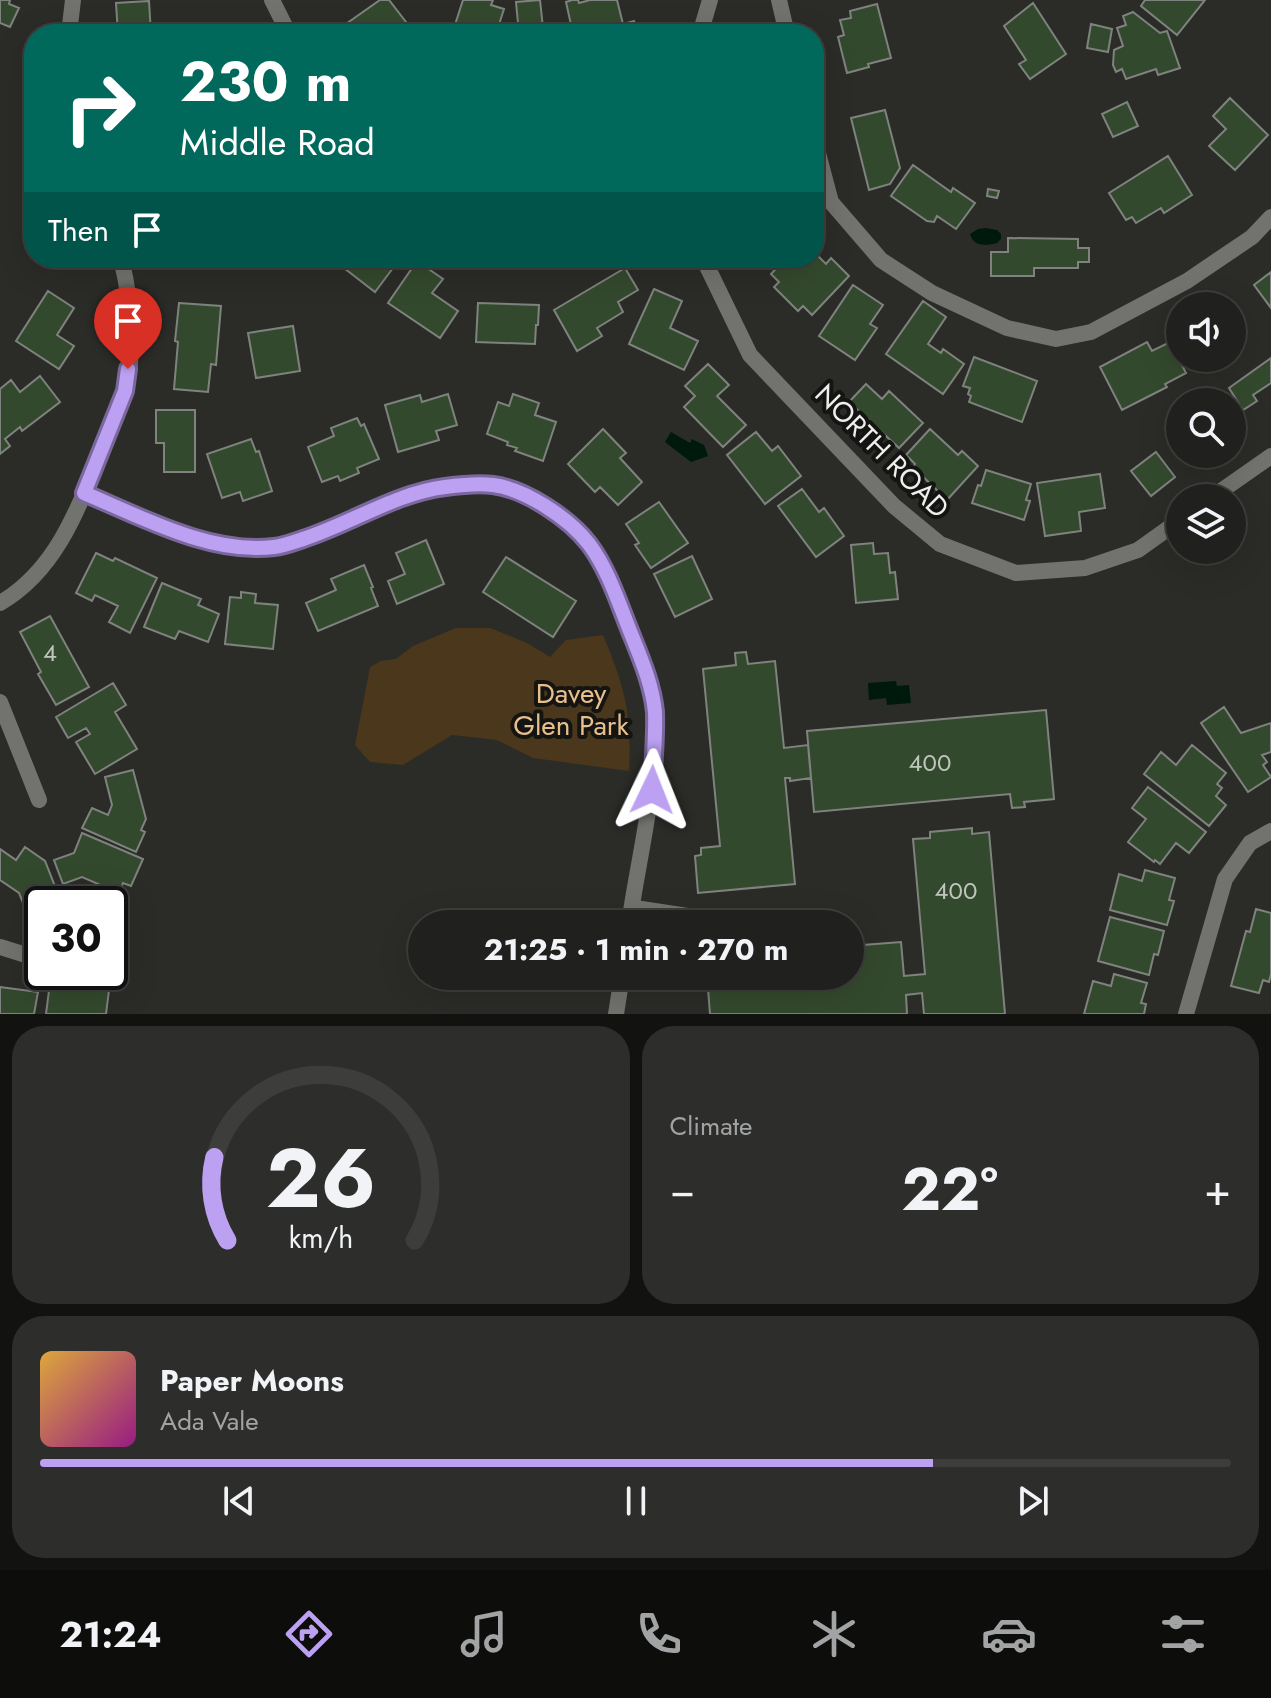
<!DOCTYPE html>
<meta charset="utf-8">
<style>
body{margin:0;font-family:Jost,sans-serif;background:#2d2e2b;color:#f1f3f6;height:100vh;display:flex;flex-direction:column;font-size:30px;white-space:nowrap}
*{box-sizing:border-box;margin:0}
p{font-size:26px;color:#a2a3a4}
.icon{flex:none;width:44px;height:44px;fill:none;stroke:currentColor;stroke-width:2;stroke-linecap:round;stroke-linejoin:round}
.map{position:relative;height:1014px;overflow:hidden}
.sheet{display:flex;flex-direction:column;gap:12px;padding:12px;background:#121210;flex:1}
.sheet>*{flex:none}
.guide{position:absolute;left:24px;top:24px;width:800px;height:244px;border-radius:32px;box-shadow:0 8px 32px #0002,0 0 0 2px #3d3e3c;background:#00695c;color:#fff;overflow:hidden}
.controls{position:absolute;left:1166px;top:292px;display:grid;gap:16px}
.controls a{display:grid;place-items:center;width:80px;height:80px;border-radius:50%;background:#20211e;box-shadow:0 8px 32px #0002,0 0 0 2px #3d3e3c;font-size:40px}
.speed{position:absolute;left:24px;top:886px;display:flex;gap:16px;font-size:40px;font-weight:700;text-align:center}
.speed>*{display:grid;place-content:center;width:104px;height:104px;border-radius:50%;background:#20211e;box-shadow:0 8px 32px #0002,0 0 0 2px #3d3e3c;line-height:1}
.speed .limit{border:4px solid #111;border-radius:12px;background:#fff;color:#111}
.pin{position:absolute;display:grid;place-items:center;width:68px;height:68px;color:#fff;margin:-82px -34px;border-radius:50% 50% 50% 0;rotate:-45deg;box-shadow:0 0 8px #0007}
.pin .icon{rotate:45deg}
.me{position:absolute;width:88px;margin:-44px;rotate:2deg;stroke-linejoin:round;filter:drop-shadow(0 0 6px #0008)}
.turn{display:flex;align-items:center;gap:28px;height:168px;padding:0 24px;font-size:36px}
.turn .icon{width:104px;height:104px;stroke-width:2.5}
.turn b{display:block;font-size:56px;line-height:68px}
.then{display:flex;align-items:center;height:76px;padding:0 24px;background:#0003;gap:16px;font-size:30px}
.big{font-size:60px;font-weight:700;line-height:1.1}
.sheet .tile{flex:1;display:flex;flex-direction:column;justify-content:center;gap:12px;min-width:0;padding:0 28px;border-radius:32px;background:#2d2e2b}
.sheet .dial{align-items:center;gap:0}
.dial svg{height:208px;overflow:visible;fill:none;stroke:#3d3e3c;stroke-width:7;stroke-linecap:round;text-anchor:middle}
.dial text{fill:#f1f3f6;stroke:none}
.song{display:flex;align-items:center;gap:24px}
.cover{width:96px;height:96px;border-radius:12px;background:linear-gradient(135deg,hsl(40 70% 55%),hsl(310 70% 35%))}
.played{height:8px;border-radius:4px;background:linear-gradient(90deg,#bca0f2 75%,#3d3e3c 75%)}
.keys{display:flex;justify-content:space-around;direction:ltr}
.heat{display:flex;justify-content:space-between;align-items:center;font-size:44px;direction:ltr}
.sheet .tiles{flex:1;display:grid;gap:12px;grid-template-columns:1fr 1fr}
.tile:last-child{grid-column:span 2}
.trip{position:absolute;left:408px;top:910px;width:456px;height:80px;border-radius:40px;background:#20211e;box-shadow:0 8px 32px #0002,0 0 0 2px #3d3e3c;font-weight:700;line-height:80px;text-align:center}
.dock{display:flex;height:128px;justify-content:space-around;align-items:center;background:#0d0d0c;color:#a2a3a4}
.dock .icon{width:56px;height:56px}
.dock .active{color:#bca0f2}
.dock b{font-size:36px;color:#f1f3f6}
.map>svg:first-child{display:block}
.green{fill:#4a371c}
.water{fill:#00190d}
.building{fill:#33492d;stroke:#7f827e;stroke-width:2}
.lines{fill:none;stroke-linecap:round;stroke-linejoin:round}
.service{stroke:#72726f;stroke-width:11}
.minor{stroke:#72726f;stroke-width:16}
.route-casing{stroke:#7a689d;stroke-width:20}
.route{stroke:#bca0f2;stroke-width:14}
.labels{text-anchor:middle;dominant-baseline:central;stroke-width:8;stroke-linejoin:round;paint-order:stroke}
.number-label{font-size:24px;fill:#bfc5bc}
.street-label{font-size:28px;fill:#eeeeec;stroke:#141412}
.park-label{font-size:28px;fill:#e8bf8a;stroke:#141412}
</style>
<div class="map">
<svg width="1271" height="1014" viewBox="0 0 1271 1014">
<rect width="100%" height="100%" fill="#2b2c28"/>
<!-- green -->
<path class="green" d="M456,628H490L527,643L550,657L566,640L603,635C625,687 632,715 629,771L533,758L497,740L452,735L403,765L370,762L355,745L370,667L381,661L396,659L413,646Z"/>
<!-- water -->
<path class="water" d="M986,228L997,230L1001,234V239L997,243C987,246 973,247 970,234L978,229Z
M671,432L690,443L692,439L704,445L708,456L691,462L665,442Z
M896,681L897,686L909,685L911,703L887,705L886,698L869,700L868,683Z"/>
<!-- building -->
<path class="building" d="M0,0H10L9,4L19,8L10,27L0,23Z
M380,0H389L413,31L409,34H349L343,26Z
M463,0H493L491,5L504,9L496,34H452Z
M540,0L543,28L565,26L566,34H519L516,2Z
M572,0H578L579,3L590,0H617L623,24L634,21L637,34H573L566,2Z
M1145,0H1205L1177,35L1141,6Z
M149,1L151,34H118L116,3Z
M1033,3L1066,54L1030,79L1019,64L1026,60L1004,26Z
M877,4L891,58L868,64L869,67L847,73L838,37L844,35L840,20L851,18L850,11Z
M1133,12L1160,33L1167,31L1180,68L1158,75L1156,69L1126,79L1122,69L1116,72L1113,65L1114,50L1123,46L1117,28L1126,25L1123,16Z
M1091,24L1112,29L1108,52L1087,48Z
M742,28L744,34H727L728,31Z
M1230,98L1268,135L1235,170L1209,146L1226,129L1213,116Z
M1127,102L1138,126L1113,137L1102,114Z
M885,110L900,168L890,184L869,190L851,118Z
M1168,156L1192,195L1164,213L1161,208L1136,223L1132,217L1126,220L1109,193Z
M913,165L951,192L953,188L975,203L956,229L937,216L934,222L927,221L891,196Z
M988,189L999,191L997,198L987,196Z
M1008,238L1078,239V248H1089V262H1078V268H1034V276H991V252H1008Z
M814,252L826,264L831,258L849,276L812,315L803,306L798,311L774,287L779,282L771,274L786,258H814Z
M331,258H381L393,268L375,292Z
M417,261L443,279L432,293L458,311L440,338L388,303Z
M625,268L638,290L618,302L623,312L597,328L602,336L577,351L554,310Z
M1271,272V308L1254,285Z
M853,285L883,305L870,324L877,328L855,360L819,336Z
M654,289L682,301L670,328L698,341L684,370L629,344Z
M48,291L74,308L57,335L74,346L59,369L16,341Z
M923,301L946,317L928,344L941,353L943,349L964,364L943,394L886,354Z
M179,303L221,306L216,365L211,364L208,392L174,389L178,342L175,341Z
M478,303L539,305L538,325H536L535,344L476,342Z
M293,326L300,371L256,378L248,333Z
M1147,342L1152,351L1170,342L1186,373L1165,384L1167,387L1122,410L1100,367Z
M974,357L1037,381L1022,422L969,402L971,396L968,394L970,388L963,386Z
M1271,358V383L1253,395L1257,401L1243,410L1229,388Z
M708,364L729,385L717,396L746,425L723,447L684,407L695,396L685,386Z
M40,376L60,402L22,431L20,427L5,439L10,446L0,454V389L11,380L20,392Z
M866,384L882,399L889,391L923,423L899,448L849,402Z
M1217,391L1225,402H1202Z
M448,394L457,425L436,431L439,440L398,452L385,405L420,395L422,402Z
M513,394L539,403L535,415L556,422L543,461L515,451L517,448L507,445L508,442L487,434L498,402L509,406Z
M156,410H195V472H164V443H156Z
M357,418L361,426L364,424L379,459L357,468L359,473L340,481L338,476L322,482L308,447L334,436L331,428Z
M1180,418V446L1167,428Z
M603,429L626,453L620,458L642,482L618,505L600,487L595,492L568,464Z
M930,429L958,455L962,451L978,466L947,500L913,467L915,464L906,455Z
M756,432L772,451L778,446L801,476L765,504L727,455Z
M251,439L256,452L259,451L272,491L243,501L240,492L222,498L207,454Z
M1156,452L1175,477L1151,496L1131,471Z
M1186,454H1208L1194,464Z
M986,470L1031,484L1026,500L1030,501L1024,520L972,503L978,485L981,486Z
M1100,474L1105,508L1079,512L1081,531L1045,536L1037,483Z
M802,489L819,512L824,508L844,536L816,557L778,506Z
M659,502L688,543L651,568L635,545L639,543L626,524Z
M426,540L444,584L397,604L388,581L405,574L396,553Z
M873,543L874,554L888,553L890,573L895,572L898,599L856,603L851,545Z
M96,553L113,561L115,558L157,578L130,633L109,622L118,606L95,595L92,601L76,593Z
M692,556L712,599L675,617L654,574Z
M506,557L576,601L553,637L483,592Z
M364,565L373,587L371,588L378,606L318,631L306,603L336,590L331,579Z
M162,583L201,599L198,605L219,614L208,642L179,631L175,639L144,627Z
M241,592L256,594L255,603L278,605L273,649L225,644L230,597L241,598Z
M50,616L89,687L56,705L38,674L41,672L20,632Z
M746,652L748,664L775,661L784,748L808,745L811,778L790,781V778H785L795,884L698,893L695,856L701,855V848L720,846L703,669L736,665L735,653Z
M113,683L126,705L115,712L137,749L95,774L76,742L90,734L86,728L68,738L56,717Z
M1224,707L1241,733L1271,723V752L1262,755L1267,762L1263,765L1271,777L1248,792L1201,723Z
M1046,710L1054,799L1024,802L1025,807L1012,808L1010,794L814,812L807,731Z
M1192,745L1226,773L1217,784L1222,788L1216,796L1226,805L1209,826L1144,774L1161,752L1176,765Z
M133,770L146,819L141,830L145,832L136,852L82,828L92,808L108,815L112,805L105,777Z
M1148,787L1206,832L1189,853L1176,843L1160,864L1155,860L1154,862L1128,842L1146,819L1132,808Z
M972,828V834L989,832L1005,1014H924L922,993L906,995L907,1014H710L707,976H850V946L901,942L904,976L925,974L913,839L930,838V832Z
M82,833L143,859L131,886L123,883L119,893L82,877L63,884L54,860L74,853Z
M25,847L45,861L58,894L25,908L19,893L0,880V849L16,860Z
M1145,870L1175,878L1169,900L1174,901L1167,925L1110,910L1119,874L1142,881Z
M1256,909L1271,913V974L1269,982L1263,980L1259,993L1231,986L1246,931L1250,932Z
M1110,917L1164,931L1158,955L1154,954L1149,975L1098,961Z
M1114,974L1147,983L1141,1003L1146,1004L1144,1014H1084L1093,981L1111,986Z
M51,975L73,978L72,985L109,990L106,1014H46Z
M0,987L38,992L34,1014H0Z"/>
<g class="lines">
<!-- service -->
<path class="service" d="M632,905L691,914"/>
<!-- minor -->
<path class="minor" d="M272,0L289,34
M779,0L787,34
M69,34L73,0
M700,34L710,0
M814,138L831,202L881,260L932,293L1007,328L1056,339L1091,332L1187,281L1252,237L1271,217
M703,258L750,355L894,506L940,544L1016,573L1085,568L1138,550L1180,520
M84,493C134,514 196,547 250,548C321,549 379,495 446,487C461,485 479,483 494,485C527,490 571,519 589,545C607,570 617,599 628,627C639,655 653,683 655,714C658,785 639,854 629,924
M1211,498L1271,456
M0,603C57,570 79,507 102,448C109,430 119,411 125,391C136,349 131,300 121,258
M0,702L39,800
M0,947L42,960
M616,1014L622,976
M1186,1014L1225,879L1250,843L1271,831"/>
</g>
<g class="lines">
<defs>
<path id="route" d="M128,369L125,391L84,493C141,517 211,555 274,547C284,546 294,542 303,539C350,524 396,493 445,487C460,485 478,483 493,485C525,489 569,518 589,544C607,568 617,598 628,626C639,654 652,682 655,712C656,737 653,765 652,790"/>
</defs>
<!-- route casing -->
<use href="#route" class="route-casing"/>
<!-- route -->
<use href="#route" class="route"/>
</g>
<g class="labels">
<!-- number labels -->
<g class="number-label">
<text x="50" y="652">4</text>
<text x="930" y="762">400</text>
<text x="956" y="890">400</text>
</g>
<!-- street labels -->
<g class="street-label">
<text transform="translate(882 451) rotate(45)">NORTH ROAD</text>
</g>
<!-- park labels -->
<g class="park-label">
<text x="571" y="693">Davey<tspan x="571" dy="32">Glen Park</tspan></text>
</g>
</g>
</svg>
<div class="controls">
<a><svg class="icon" aria-label="sound" viewBox="0 0 24 24"><path d="M4 9h4l5-4v14l-5-4H4zM17 9q2 3 0 6"/></svg></a>
<a><svg class="icon" aria-label="search" viewBox="0 0 24 24"><circle cx="10" cy="10" r="6"/><path d="M15 15l6 6"/></svg></a>
<a><svg class="icon" aria-label="layers" viewBox="0 0 24 24"><path d="M12 4l9 5-9 5-9-5zM3 14l9 5 9-5"/></svg></a>
</div>
<div class="speed"><div class="limit">30</div></div>
<div class="pin" style="left:128px;top:369px;background:#d93025"><svg class="icon" aria-label="arrive" viewBox="0 0 24 24"><path d="M6 21V4h12l-3 4 3 4H6"/></svg></div>
<svg class="me" style="left:652px;top:790px" viewBox="-20 -20 40 40"><path d="M0-17L14 15 0 8-14 15z" fill="#bca0f2" stroke="#fff" stroke-width="4"/></svg>
<div class="trip">21:25 · 1 min · 270 m</div>
<div class="guide">
<div class="turn"><svg class="icon" aria-label="right" viewBox="0 0 24 24"><path d="M7 20v-9h11M14 6l5 5-5 5"/></svg><div><b>230 m</b>Middle Road</div></div>
<div class="then">Then<svg class="icon" aria-label="arrive" viewBox="0 0 24 24"><path d="M6 21V4h12l-3 4 3 4H6"/></svg></div>
</div>
</div>
<section class="sheet">
<div class="tiles">
<div class="tile dial"><svg viewBox="0 0 100 80">
<path d="M14 69A42 42 0 1 1 86 69"/>
<path d="M14 69A42 42 0 0 1 9 37" stroke="#bca0f2"/>
<text x="50" y="56" font-size="32" font-weight="700">26</text>
<text x="50" y="72" font-size="11">km/h</text>
</svg></div>
<div class="tile"><p>Climate</p>
<div class="heat"><a>−</a><b class="big">22°</b><a>+</a></div>
</div>
<div class="tile">
<div class="song"><i class="cover"></i><div><b>Paper Moons</b><p>Ada Vale</p></div></div>
<div class="played"></div>
<div class="keys"><svg class="icon" aria-label="previous" viewBox="0 0 24 24"><path d="M18 5L8 12l10 7zM5 5v14"/></svg><svg class="icon" aria-label="pause" viewBox="0 0 24 24"><path d="M8 5v14M16 5v14"/></svg><svg class="icon" aria-label="next" viewBox="0 0 24 24"><path d="M6 5l10 7-10 7zM19 5v14"/></svg></div>
</div>
</div>
</section>
<nav class="dock">
<b>21:24</b>
<svg class="icon active" aria-label="directions" viewBox="0 0 24 24"><path d="M12 3l9 9-9 9-9-9zM9 14v-3h6M13 9l2 2-2 2"/></svg>
<svg class="icon" aria-label="music" viewBox="0 0 24 24"><path d="M9 18V5l10-2v13"/><circle cx="6" cy="18" r="3"/><circle cx="16" cy="16" r="3"/></svg>
<svg class="icon" aria-label="phone" viewBox="0 0 24 24"><path d="M5 4h4l2 5-3 2q2 4 5 5l2-3 5 2v4C11 20 4 13 5 4z"/></svg>
<svg class="icon" aria-label="climate" viewBox="0 0 24 24"><path d="M12 3v18M4 7l16 10M4 17L20 7"/></svg>
<svg class="icon" aria-label="car" viewBox="0 0 24 24"><path d="M5 17H2v-5l4-1 3-4h7l3 4 3 1v5h-3M9 17h6M6 11h13"/><circle cx="7" cy="17" r="2"/><circle cx="17" cy="17" r="2"/></svg>
<svg class="icon" aria-label="filters" viewBox="0 0 24 24"><path d="M4 7h16M4 17h16"/><circle cx="9" cy="7" r="2"/><circle cx="15" cy="17" r="2"/></svg>
</nav>
